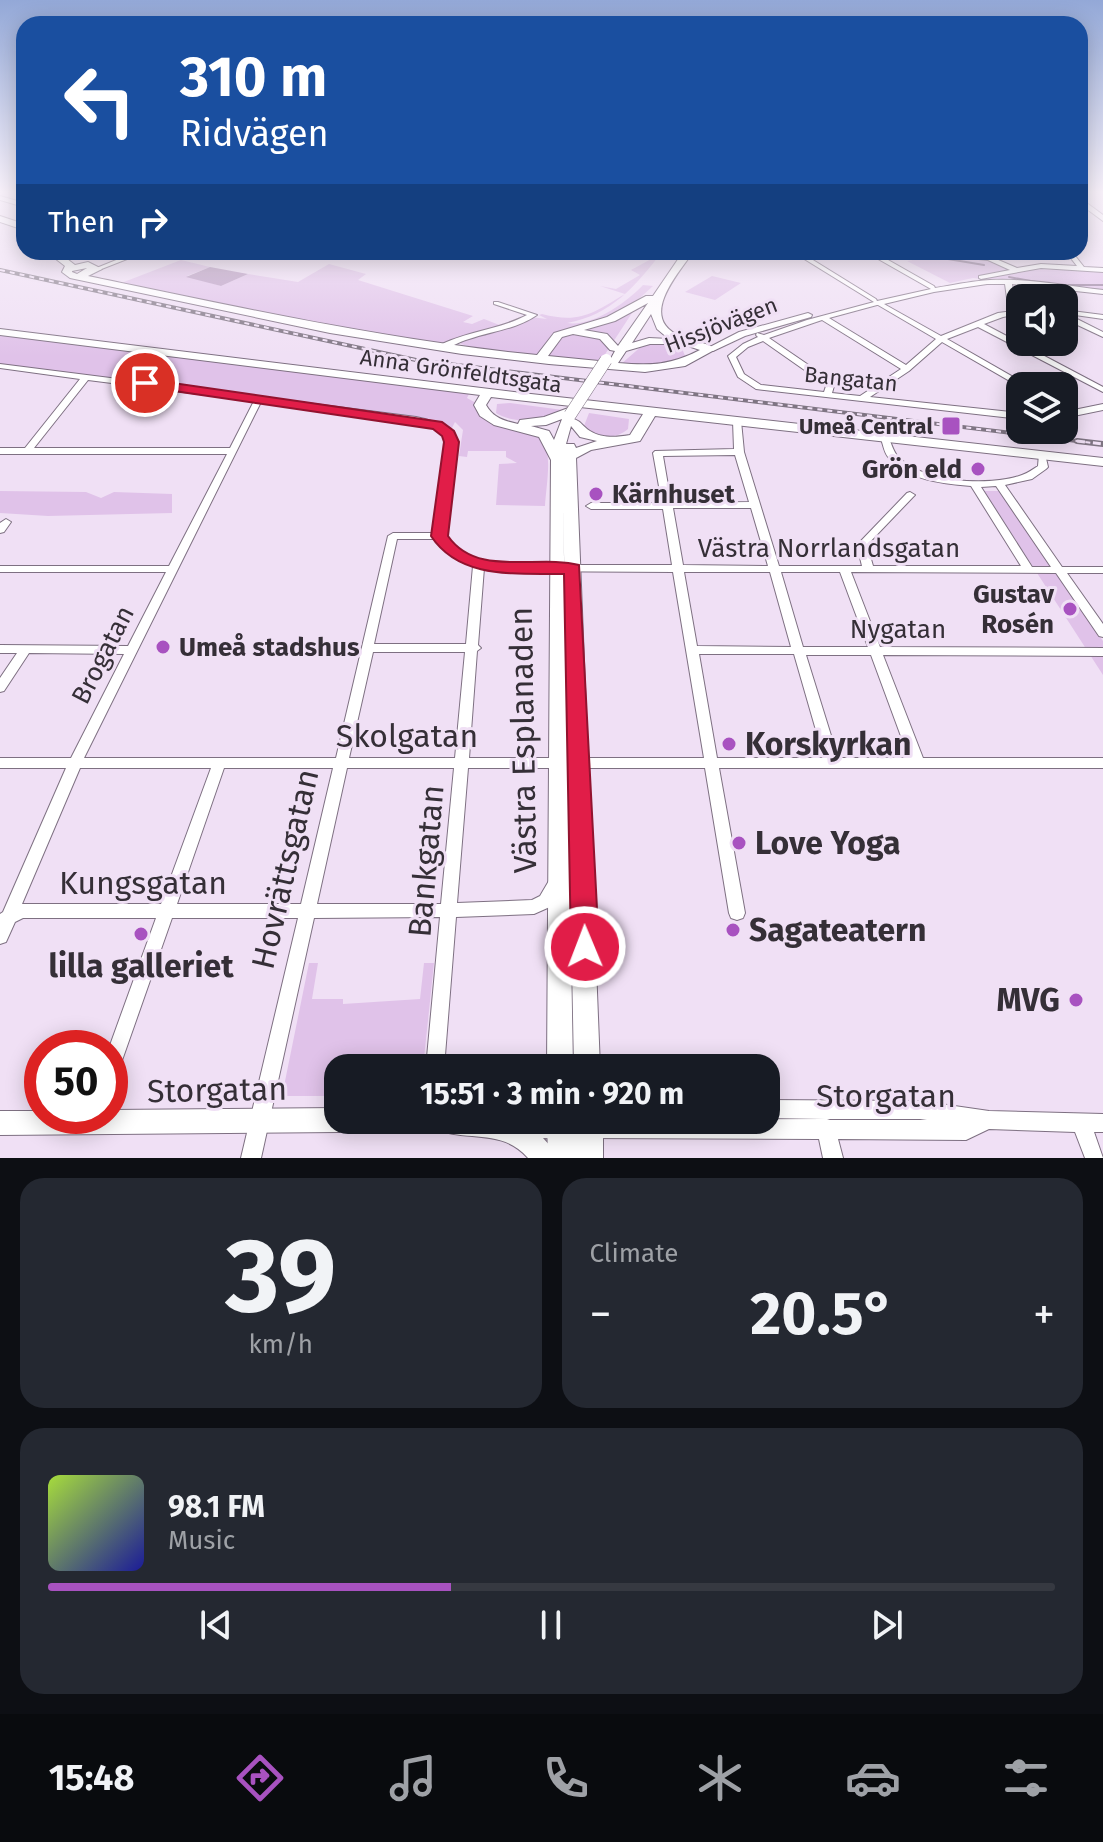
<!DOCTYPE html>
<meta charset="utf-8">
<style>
body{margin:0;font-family:"Fira Sans",sans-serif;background:#242831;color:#f1f3f6;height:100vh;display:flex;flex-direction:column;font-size:30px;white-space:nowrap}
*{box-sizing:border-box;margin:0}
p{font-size:26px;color:#9ea1a6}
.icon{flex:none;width:44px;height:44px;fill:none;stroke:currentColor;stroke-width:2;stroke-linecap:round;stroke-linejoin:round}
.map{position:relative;height:1158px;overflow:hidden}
.sheet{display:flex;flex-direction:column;gap:20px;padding:20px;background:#0d0f14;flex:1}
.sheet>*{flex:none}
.top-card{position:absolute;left:16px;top:16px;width:1072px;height:244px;border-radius:24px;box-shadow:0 4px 20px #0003;background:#1a4fa0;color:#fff;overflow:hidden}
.tools{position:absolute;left:1006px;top:284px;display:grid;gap:16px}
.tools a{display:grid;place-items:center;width:72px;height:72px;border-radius:16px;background:#171b24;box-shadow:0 4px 20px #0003;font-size:40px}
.speed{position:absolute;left:24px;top:1030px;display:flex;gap:16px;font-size:40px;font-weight:700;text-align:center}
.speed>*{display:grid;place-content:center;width:104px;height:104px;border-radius:50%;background:#171b24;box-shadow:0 4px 20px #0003;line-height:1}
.speed .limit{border:12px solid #d22;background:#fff;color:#111}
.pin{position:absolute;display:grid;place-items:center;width:68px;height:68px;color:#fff;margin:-34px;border:4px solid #fff;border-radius:50%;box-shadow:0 2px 8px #0007}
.me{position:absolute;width:88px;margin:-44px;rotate:359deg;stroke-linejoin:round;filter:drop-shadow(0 0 6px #0008)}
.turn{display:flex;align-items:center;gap:28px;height:168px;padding:0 32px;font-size:36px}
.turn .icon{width:104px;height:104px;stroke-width:2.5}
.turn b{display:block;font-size:56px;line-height:68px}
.then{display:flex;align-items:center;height:76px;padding:0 32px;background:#0003;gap:16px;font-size:30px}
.big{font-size:60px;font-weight:700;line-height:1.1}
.sheet .widget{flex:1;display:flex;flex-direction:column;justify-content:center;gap:12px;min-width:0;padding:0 28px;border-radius:24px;background:#242831}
.sheet .dial{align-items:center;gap:0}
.dial b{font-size:104px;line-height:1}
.song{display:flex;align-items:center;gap:24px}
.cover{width:96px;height:96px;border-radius:12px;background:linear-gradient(135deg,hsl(80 70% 55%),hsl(240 70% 35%))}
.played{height:8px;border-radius:4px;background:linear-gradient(90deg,#a852c0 40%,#363941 40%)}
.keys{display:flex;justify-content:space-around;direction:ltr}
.heat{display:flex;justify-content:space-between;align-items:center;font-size:44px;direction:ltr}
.sheet .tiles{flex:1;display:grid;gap:20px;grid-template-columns:1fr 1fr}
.widget:last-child{grid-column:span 2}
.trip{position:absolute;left:324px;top:1054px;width:456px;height:80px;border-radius:24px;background:#171b24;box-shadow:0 4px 20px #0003;font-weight:700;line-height:80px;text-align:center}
.menu{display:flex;height:128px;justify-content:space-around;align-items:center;background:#090b0e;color:#9ea1a6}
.menu .icon{width:56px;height:56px}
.menu .on{color:#a852c0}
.menu b{font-size:36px;color:#f1f3f6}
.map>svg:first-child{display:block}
.green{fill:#e0c2e9}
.forest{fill:#b394bc}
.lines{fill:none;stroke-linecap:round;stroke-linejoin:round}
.stream{stroke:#8e7695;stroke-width:2}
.minor-casing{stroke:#7e7082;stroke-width:2}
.tertiary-casing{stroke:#7e7082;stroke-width:2}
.secondary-casing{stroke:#7e7082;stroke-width:2}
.minor{fill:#fff;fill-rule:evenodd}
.tertiary{fill:#fff;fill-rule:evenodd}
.secondary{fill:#fff;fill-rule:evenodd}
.rail-far1-casing{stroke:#7f7583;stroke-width:4}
.rail-casing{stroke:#7f7583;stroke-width:6}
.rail-far1{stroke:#f0e0f5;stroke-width:2;stroke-dasharray:5;stroke-linecap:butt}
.rail{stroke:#f0e0f5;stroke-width:3;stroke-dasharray:8;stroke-linecap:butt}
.secondary-bridge-casing{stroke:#7e7082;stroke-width:13;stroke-linecap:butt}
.secondary-bridge{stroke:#fff;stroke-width:12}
.route{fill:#e11d48;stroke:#92132f;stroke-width:2}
.poi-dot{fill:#a852c0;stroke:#f0e0f5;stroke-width:3}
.labels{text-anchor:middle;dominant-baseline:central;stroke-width:6;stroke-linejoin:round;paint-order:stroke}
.far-street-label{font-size:22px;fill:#352f37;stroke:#f0e0f5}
.far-poi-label{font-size:22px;font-weight:bold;fill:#352f37;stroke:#f0e0f5;text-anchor:end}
.poi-label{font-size:26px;font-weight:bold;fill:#352f37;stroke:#f0e0f5;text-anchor:end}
.street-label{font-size:26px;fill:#352f37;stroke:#f0e0f5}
.near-street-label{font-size:32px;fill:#352f37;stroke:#f0e0f5}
.near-poi-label{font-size:32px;font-weight:bold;fill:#352f37;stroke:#f0e0f5;text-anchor:start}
</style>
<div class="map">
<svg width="1103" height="1158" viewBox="0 0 1103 1158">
<rect width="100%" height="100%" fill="#f0e0f5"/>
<!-- green -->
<path class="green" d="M656,252H662C636,285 612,315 567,323C592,327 626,303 643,285L653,286L630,307L632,313L600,362L474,348L461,344V340L444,346L378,338L116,285L181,260L210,267L187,276L221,286L248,274L298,282L329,264L366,274L358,280L473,316L463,322L472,324L484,319L507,328L530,317L547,319L539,315L542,314C580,324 593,313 625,294L600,286L616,289L640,275L631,270L653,258Z
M863,252H930L989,258L1014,269L1103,270V292L973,278L950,283L907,261L918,259L911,255Z
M712,276L741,283L715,300L685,292Z
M0,332L469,394L467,398L476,403C488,432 516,426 542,437C553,454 546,486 545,506L496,505L499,464L517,463L506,457V451H468L467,457L459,456L463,430L455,422L449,434L437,426L0,366Z
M664,342L682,348L685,356L660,365H620L644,344Z
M510,403L563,410C548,423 513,424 496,413L497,404Z
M589,413L629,419L628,429C616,440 595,439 584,426Z
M0,491L86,492L101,498L114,492L172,494V513L48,516L0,513Z
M984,491H1001L1103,641V675Z
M309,963H318L312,999H343V1004L420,999L424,963H434L423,1068H338V1096H282Z"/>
<!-- forest -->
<path class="forest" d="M210,267L248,274L221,286L186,277Z"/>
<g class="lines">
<!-- stream -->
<path class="stream" d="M906,252L984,265
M1009,277L1036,282
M1060,285H1103"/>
<defs>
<path id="minor" d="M0,196L24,203V207L0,200Z
M136,252H145L99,270L94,269Z
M793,252H800L876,299L877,301L931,289L866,252H874L934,286L935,288C953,285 972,281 990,280C1028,278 1066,286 1103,290V294L1012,284L1015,305L1020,310V314L1003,317L984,324L1103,387V392L978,327L947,339L1029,386L1020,387L942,342L909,371L870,397L1020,413V419L756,389L738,377L728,356L743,344L758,337L756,335L757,333L764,335L807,320L874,302ZM987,284H1005L1008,305L1013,311L998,313L941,336L884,304L934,292ZM877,305H878L936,339L906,365L829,318ZM822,320L901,369L860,396L832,393L834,386L829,379L769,338ZM763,341L823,383L826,386L824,392L761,385L744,374L736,357L748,347Z
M927,252H949L989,256L1017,268L1041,264L1077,266L1066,252H1072L1084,267L1103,268V272L1041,268L981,279L979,278V276L1010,270L988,260L930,254Z
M494,302H498L537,315C517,329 492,331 469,339C458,342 449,349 438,350V346C466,331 499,330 527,315L494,304Z
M1064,310L1103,315V319L1075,315V318L1103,332V337L1069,321L1067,315L1064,314Z
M808,313L812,315L811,317L745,336L713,351L706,349L739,332Z
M0,364L416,417C434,421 449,424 457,442L445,536C458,558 482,562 505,565H672L663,509H591L586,506L591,503H662L653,453L655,451L734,449L733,421L737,418L741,421L744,452L779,566H862L857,545L907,493L910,492L915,495L913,497L867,545L873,566H1021L971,486C944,484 906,480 888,457C884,452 883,444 881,439L882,437H888C891,442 893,450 896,454C918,483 990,487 1022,475C1028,473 1033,469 1038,466L1039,454H1045L1048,467L1046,469L1032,479L1005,485L1062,567H1103V573H1067L1103,624V637L1099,636L1056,573L851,572L880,647L1103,648V656L883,655L923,758H1103V768H719L745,913L743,918L737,920L731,918L729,913L705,768H468L457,903L532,900L540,896L550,879L555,877L560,879L563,884L552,906L534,914L456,917L444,1068H426L440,917L314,918L261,1158H241L298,918H172L119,1069L116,1075L110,1078V1048H109L156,918H23L15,922L6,942L0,944V914L3,912L66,768H0V758H71L124,654L29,653L4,691L0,692V678L17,653H0V645L128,646L166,572H0V566H169L227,454H0V448H25L80,379L0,368ZM88,380L254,401L230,448H34ZM261,402L426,425C437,428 444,432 447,442L435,533H393L388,536L336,758H84ZM735,455L749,502L671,503L663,456ZM996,486L1051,567H1032L981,487ZM673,508H751L768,566L683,565ZM397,539H437C445,554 457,561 473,566L466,644H374ZM484,568L505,571L673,572L704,758H469L477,651L481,648L478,645ZM684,572H770L791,647L697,646ZM781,572H840L868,647H803ZM373,652H465L455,758H349ZM699,654H794L824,758H717ZM806,655H871L909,758H838ZM80,768H211L161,904H22ZM224,768H333L301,904H177ZM347,768H454L441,904H317Z
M1103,404V410L1064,418V412Z
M6,519L11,522L4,532L0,533V523Z
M766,1100L920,1101L989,1111L1103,1114V1132H1094L1103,1158H1085L1075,1132L989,1129L966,1140L838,1139L843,1158H823L819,1139L589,1138L582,1136L580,1129L582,1122L588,1120L825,1119L766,1118ZM827,1119H920L927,1120H830Z"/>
<path id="tertiary" d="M1080,198L1103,215V221L1080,204Z
M338,1108V1120H351L347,1128L339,1132L0,1135V1111H42V1116H110V1110Z
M428,1120H576L579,1127L576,1136L567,1139L543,1138L553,1149L556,1158H528C501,1127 466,1143 432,1128Z"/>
<path id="secondary" d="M0,216L24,224V230L0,222Z
M47,252H58L75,265L88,262L102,269L88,276C237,307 385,340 537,355L554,333L607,317L646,296H653L683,252H693C677,275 638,318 680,336C692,341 706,342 716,349L685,366L645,372L549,364L462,354L330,333L70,278L62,272L65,266ZM87,268L77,274L72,272V271ZM648,303L618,346L607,334L584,330L615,321ZM651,314L657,329L669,339L649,338L632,343ZM573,334L600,339L610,350L615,351L609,362L548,356L562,337ZM650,344H682L700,350C671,365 651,366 618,363L626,351Z
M0,329L522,393L1103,458V466L655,416L640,441L591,450L576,458L600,1068H574L563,501L573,1068H547L551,460L539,437L494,425L480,416L474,405L480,395L0,335ZM491,397L643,414L630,435C617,437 603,439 590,431C583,427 582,422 574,419L577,411L571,407L544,417L520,420L518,424C505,421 493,418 486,405ZM562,419L554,440L549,431L531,426L546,425ZM571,426L580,437L597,441L576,448L574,444H566Z
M547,1120H575V1132V1120H603V1158H548Z"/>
</defs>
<!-- minor casing -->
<use href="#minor" class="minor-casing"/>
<!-- tertiary casing -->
<use href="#tertiary" class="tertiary-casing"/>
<!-- secondary casing -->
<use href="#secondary" class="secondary-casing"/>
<!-- minor -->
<use href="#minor" class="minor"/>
<!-- tertiary -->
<use href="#tertiary" class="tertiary"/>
<!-- secondary -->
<use href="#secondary" class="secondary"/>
<defs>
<path id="rail-far1" d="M0,270L416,360L1093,443"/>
<path id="rail" d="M1077,441L1103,444"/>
</defs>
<!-- rail-far1 casing -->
<use href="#rail-far1" class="rail-far1-casing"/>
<!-- rail casing -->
<use href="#rail" class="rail-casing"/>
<!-- rail-far1 -->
<use href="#rail-far1" class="rail-far1"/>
<!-- rail -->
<use href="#rail" class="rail"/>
<defs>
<path id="secondary-bridge" d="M570,415L606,360"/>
</defs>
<!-- secondary-bridge casing -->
<use href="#secondary-bridge" class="secondary-bridge-casing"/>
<!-- secondary-bridge -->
<use href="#secondary-bridge" class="secondary-bridge"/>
</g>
<!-- sky -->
<linearGradient id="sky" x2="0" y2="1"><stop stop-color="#93a8d7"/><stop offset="0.54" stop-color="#f8f1fa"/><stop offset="1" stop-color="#f8f1fa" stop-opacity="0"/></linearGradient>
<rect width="1103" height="356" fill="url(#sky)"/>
<!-- route -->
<path class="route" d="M145,379L442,422L454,431L459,442L448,536C477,578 537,554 579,565L599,947L595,956L585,959L575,956L571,947L564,574C516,573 460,580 431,536L444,442L442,436L433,429L140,386L138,383Z"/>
<!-- markers -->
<g class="poi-dot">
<rect x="941" y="416" width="20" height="20" rx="4"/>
<circle cx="978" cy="469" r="8"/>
<circle cx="596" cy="494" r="8"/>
<circle cx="1070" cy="609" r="8"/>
<circle cx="163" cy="647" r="8"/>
<circle cx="729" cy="744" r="8"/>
<circle cx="739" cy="843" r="8"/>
<circle cx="733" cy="930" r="8"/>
<circle cx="141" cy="934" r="8"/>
<circle cx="1076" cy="1000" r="8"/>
</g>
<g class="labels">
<!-- far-street labels -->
<g class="far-street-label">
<text transform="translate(721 325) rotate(-21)">Hissjövägen</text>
<text transform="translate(461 371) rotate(8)">Anna Grönfeldtsgata</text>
<text transform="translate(851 379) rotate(6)">Bangatan</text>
</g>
<!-- far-poi labels -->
<g class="far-poi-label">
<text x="933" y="426">Umeå Central</text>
</g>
<!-- poi labels -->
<g class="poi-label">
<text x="962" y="469">Grön eld</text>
<text x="612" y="494" text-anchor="start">Kärnhuset</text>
<text x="1054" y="594">Gustav<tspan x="1054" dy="30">Rosén</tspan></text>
<text x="179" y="647" text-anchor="start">Umeå stadshus</text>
</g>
<!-- street labels -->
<g class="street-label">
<text x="829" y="548">Västra Norrlandsgatan</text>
<text x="898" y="629">Nygatan</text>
<text transform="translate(103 655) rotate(-63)">Brogatan</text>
</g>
<!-- near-street labels -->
<g class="near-street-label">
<text x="407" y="736">Skolgatan</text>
<text transform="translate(523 740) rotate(-91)">Västra Esplanaden</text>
<text transform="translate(426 861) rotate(-85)">Bankgatan</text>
<text transform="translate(285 869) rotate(-77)">Hovrättsgatan</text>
<text x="143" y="883">Kungsgatan</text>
<text transform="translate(217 1090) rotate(-1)">Storgatan</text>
<text x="886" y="1096">Storgatan</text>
</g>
<!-- near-poi labels -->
<g class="near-poi-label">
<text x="745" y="744">Korskyrkan</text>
<text x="755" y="843">Love Yoga</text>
<text x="749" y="930">Sagateatern</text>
<text x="141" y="966" text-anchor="middle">lilla galleriet</text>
<text x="1060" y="1000" text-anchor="end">MVG</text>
</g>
</g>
</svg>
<div class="tools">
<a><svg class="icon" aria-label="sound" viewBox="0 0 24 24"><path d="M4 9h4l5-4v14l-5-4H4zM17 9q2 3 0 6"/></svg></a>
<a><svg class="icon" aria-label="layers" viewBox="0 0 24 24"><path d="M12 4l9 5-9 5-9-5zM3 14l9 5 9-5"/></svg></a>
</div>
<div class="speed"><div class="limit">50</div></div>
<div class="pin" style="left:145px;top:383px;background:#d93025"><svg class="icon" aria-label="arrive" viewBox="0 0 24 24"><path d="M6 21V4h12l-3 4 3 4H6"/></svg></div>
<svg class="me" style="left:585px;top:947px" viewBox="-20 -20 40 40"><circle r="17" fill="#e11d48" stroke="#fff" stroke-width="3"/><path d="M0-11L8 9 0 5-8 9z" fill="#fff"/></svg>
<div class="trip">15:51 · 3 min · 920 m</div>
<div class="top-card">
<div class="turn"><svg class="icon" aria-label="left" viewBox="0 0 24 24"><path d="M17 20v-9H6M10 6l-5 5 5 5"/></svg><div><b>310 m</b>Ridvägen</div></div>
<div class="then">Then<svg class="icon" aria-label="right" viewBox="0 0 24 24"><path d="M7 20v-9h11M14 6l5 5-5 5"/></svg></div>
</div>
</div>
<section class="sheet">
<div class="tiles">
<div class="widget dial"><b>39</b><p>km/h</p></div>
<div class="widget"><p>Climate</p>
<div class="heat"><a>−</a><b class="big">20.5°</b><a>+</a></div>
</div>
<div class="widget">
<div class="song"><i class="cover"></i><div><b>98.1 FM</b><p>Music</p></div></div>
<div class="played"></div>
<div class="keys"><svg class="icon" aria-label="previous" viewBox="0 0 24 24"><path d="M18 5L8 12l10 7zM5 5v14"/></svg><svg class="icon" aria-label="pause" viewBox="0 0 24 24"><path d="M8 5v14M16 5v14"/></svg><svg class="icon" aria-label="next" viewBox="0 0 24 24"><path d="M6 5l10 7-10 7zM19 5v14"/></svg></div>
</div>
</div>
</section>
<nav class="menu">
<b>15:48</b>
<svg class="icon on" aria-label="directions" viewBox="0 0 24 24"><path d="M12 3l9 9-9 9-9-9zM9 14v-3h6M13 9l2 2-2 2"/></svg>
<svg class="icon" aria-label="music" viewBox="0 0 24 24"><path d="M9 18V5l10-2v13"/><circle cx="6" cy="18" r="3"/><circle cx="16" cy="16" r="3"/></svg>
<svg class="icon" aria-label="phone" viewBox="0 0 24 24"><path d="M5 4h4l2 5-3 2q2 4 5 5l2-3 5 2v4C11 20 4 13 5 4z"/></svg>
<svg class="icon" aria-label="climate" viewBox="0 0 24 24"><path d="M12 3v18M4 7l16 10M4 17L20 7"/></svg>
<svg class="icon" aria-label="car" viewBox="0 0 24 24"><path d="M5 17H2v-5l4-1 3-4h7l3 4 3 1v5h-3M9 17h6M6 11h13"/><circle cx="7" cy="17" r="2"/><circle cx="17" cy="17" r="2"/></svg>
<svg class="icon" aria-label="filters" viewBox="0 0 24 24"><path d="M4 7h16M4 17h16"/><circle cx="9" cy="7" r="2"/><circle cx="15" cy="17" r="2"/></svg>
</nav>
